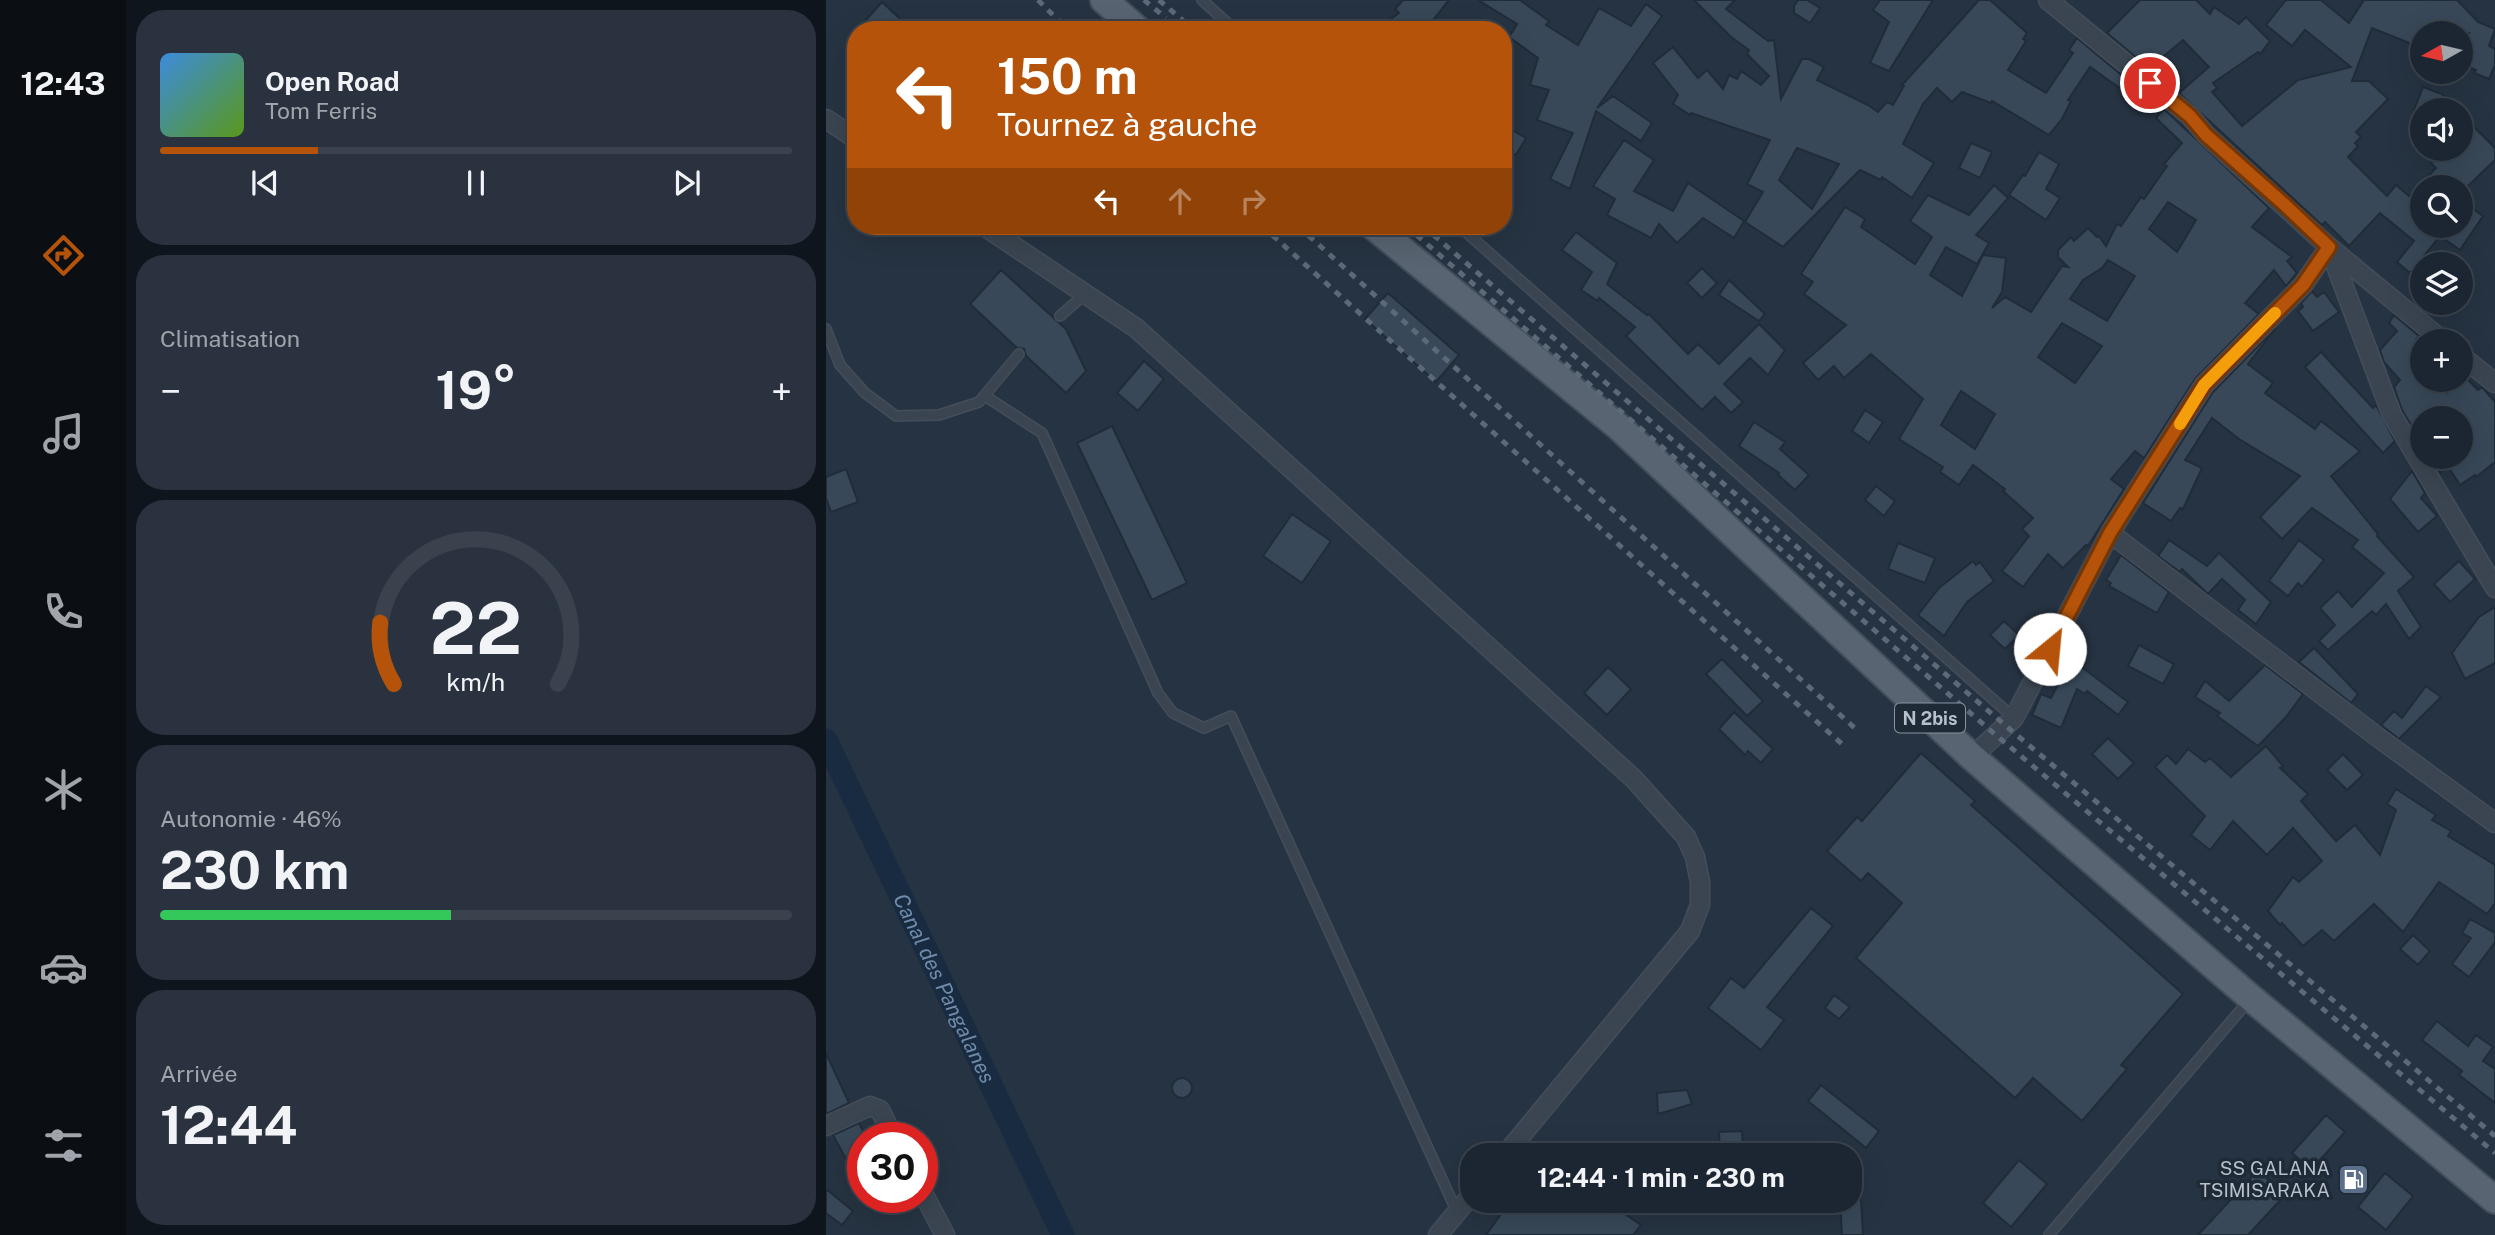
<!DOCTYPE html>
<html lang="fr">
<meta charset="utf-8">
<style>
body{margin:0;font-family:"Public Sans",sans-serif;background:#29323e;color:#f1f3f6;height:100vh;display:flex;flex-direction:column;font-size:26px;white-space:nowrap}
*{box-sizing:border-box;margin:0}
p{font-size:23px;color:#a0a5ac}
.icon{flex:none;width:38px;height:38px;fill:none;stroke:currentColor;stroke-width:2;stroke-linecap:round;stroke-linejoin:round}
.map{position:relative;flex:1;overflow:hidden}
.sheet{display:flex;flex-direction:column;gap:10px;padding:10px;background:#0f151c;width:700px}
.sheet>*{flex:none}
.hud{position:absolute;left:21px;top:21px;width:665px;height:214px;border-radius:28px;box-shadow:0 7px 28px #0002,0 0 0 2px #3a434d;background:#b45309;color:#fff;overflow:hidden}
.needle{width:46px;rotate:262deg}
.tools{position:absolute;left:1584px;top:21px;display:grid;gap:14px}
.tools a{display:grid;place-items:center;width:63px;height:63px;border-radius:50%;background:#1c2632;box-shadow:0 7px 28px #0002,0 0 0 2px #3a434d;font-size:35px}
.speed{position:absolute;left:21px;top:1122px;display:flex;gap:14px;font-size:35px;font-weight:700;text-align:center}
.speed>*{display:grid;place-content:center;width:91px;height:91px;border-radius:50%;background:#1c2632;box-shadow:0 7px 28px #0002,0 0 0 2px #3a434d;line-height:1}
.speed .limit{border:10px solid #d22;background:#fff;color:#111}
.pin{position:absolute;display:grid;place-items:center;width:60px;height:60px;color:#fff;margin:-30px;border:4px solid #fff;border-radius:50%;box-shadow:0 2px 7px #0007}
.me{position:absolute;width:77px;margin:-38px;rotate:28deg;stroke-linejoin:round;filter:drop-shadow(0 0 5px #0008)}
.turn{display:flex;align-items:center;gap:24px;height:147px;padding:0 35px;font-size:32px}
.turn .icon{width:91px;height:91px;stroke-width:2.5}
.turn b{display:block;font-size:49px;line-height:60px}
.lanes{display:flex;align-items:center;height:66px;padding:0 35px;background:#0003;justify-content:center;gap:35px;direction:ltr}
.lanes .off{opacity:.35}
.big{font-size:52px;font-weight:700;line-height:1.1}
.sheet .widget{flex:1;display:flex;flex-direction:column;justify-content:center;gap:10px;min-width:0;padding:0 24px;border-radius:28px;background:#29323e}
.sheet .dial{align-items:center;gap:0}
.dial svg{height:182px;overflow:visible;fill:none;stroke:#3a434d;stroke-width:7;stroke-linecap:round;text-anchor:middle}
.dial text{fill:#f1f3f6;stroke:none}
.song{display:flex;align-items:center;gap:21px}
.cover{width:84px;height:84px;border-radius:10px;background:linear-gradient(135deg,hsl(210 70% 55%),hsl(90 70% 35%))}
.played{height:7px;border-radius:4px;background:linear-gradient(90deg,#b45309 25%,#3a434d 25%)}
.keys{display:flex;justify-content:space-around;direction:ltr}
.heat{display:flex;justify-content:space-between;align-items:center;font-size:38px;direction:ltr}
.charge{height:10px;border-radius:5px;background:linear-gradient(90deg,#34c759 46%,#3a434d 0)}
.trip{position:absolute;left:634px;top:1143px;width:402px;height:70px;border-radius:28px;background:#1c2632;box-shadow:0 7px 28px #0002,0 0 0 2px #3a434d;font-weight:700;line-height:70px;text-align:center}
main{display:flex;flex:1;min-height:0}
.tabs{display:flex;flex-direction:column;width:126px;justify-content:space-around;align-items:center;background:#0b0f14;color:#a0a5ac}
.tabs .icon{width:49px;height:49px}
.tabs .active{color:#b45309}
.tabs b{font-size:32px;color:#f1f3f6}
.map>svg:first-child{display:block}
.lines{fill:none;stroke-linecap:round;stroke-linejoin:round}
.canal{stroke:#182b40;stroke-width:23}
.building{fill:#384858;stroke:#212c39;stroke-width:2;fill-rule:evenodd}
.lane-casing{stroke:#444e5a;stroke-width:12}
.street-casing{stroke:#444e5a;stroke-width:21}
.primary-casing{stroke:#444e5a;stroke-width:30}
.lane{stroke:#3a4551;stroke-width:9}
.street{stroke:#3a4551;stroke-width:18}
.primary{stroke:#586471;stroke-width:26}
.rail{stroke:#5c6978;stroke-width:5;stroke-dasharray:7 7;stroke-linecap:butt}
.route-casing{stroke:#753606;stroke-width:18}
.route{stroke:#b45309;stroke-width:12}
.slow{stroke:#f59e0b;stroke-width:12}
.labels{text-anchor:middle;dominant-baseline:central;stroke-width:7;stroke-linejoin:round;paint-order:stroke}
.shield{fill:#1f2a37;stroke:#89939f;stroke-width:2}
.shield-label{font-size:18px;font-weight:bold;fill:#b7c0cb}
.poi-label{font-size:19px;fill:#b7c0cb;stroke:#1f2a37;text-anchor:end}
.water-label{font-size:21px;font-style:italic;fill:#708caa;stroke:#1f2a37}
</style>
<main>
<nav class="tabs">
<b>12:43</b>
<svg class="icon active" aria-label="directions" viewBox="0 0 24 24"><path d="M12 3l9 9-9 9-9-9zM9 14v-3h6M13 9l2 2-2 2"/></svg>
<svg class="icon" aria-label="music" viewBox="0 0 24 24"><path d="M9 18V5l10-2v13"/><circle cx="6" cy="18" r="3"/><circle cx="16" cy="16" r="3"/></svg>
<svg class="icon" aria-label="phone" viewBox="0 0 24 24"><path d="M5 4h4l2 5-3 2q2 4 5 5l2-3 5 2v4C11 20 4 13 5 4z"/></svg>
<svg class="icon" aria-label="climate" viewBox="0 0 24 24"><path d="M12 3v18M4 7l16 10M4 17L20 7"/></svg>
<svg class="icon" aria-label="car" viewBox="0 0 24 24"><path d="M5 17H2v-5l4-1 3-4h7l3 4 3 1v5h-3M9 17h6M6 11h13"/><circle cx="7" cy="17" r="2"/><circle cx="17" cy="17" r="2"/></svg>
<svg class="icon" aria-label="filters" viewBox="0 0 24 24"><path d="M4 7h16M4 17h16"/><circle cx="9" cy="7" r="2"/><circle cx="15" cy="17" r="2"/></svg>
</nav>
<section class="sheet">
<div class="widget">
<div class="song"><i class="cover"></i><div><b>Open Road</b><p>Tom Ferris</p></div></div>
<div class="played"></div>
<div class="keys"><svg class="icon" aria-label="previous" viewBox="0 0 24 24"><path d="M18 5L8 12l10 7zM5 5v14"/></svg><svg class="icon" aria-label="pause" viewBox="0 0 24 24"><path d="M8 5v14M16 5v14"/></svg><svg class="icon" aria-label="next" viewBox="0 0 24 24"><path d="M6 5l10 7-10 7zM19 5v14"/></svg></div>
</div>
<div class="widget"><p>Climatisation</p>
<div class="heat"><a>−</a><b class="big">19°</b><a>+</a></div>
</div>
<div class="widget dial"><svg viewBox="0 0 100 80">
<path d="M14 69A42 42 0 1 1 86 69"/>
<path d="M14 69A42 42 0 0 1 8 42" stroke="#b45309"/>
<text x="50" y="56" font-size="32" font-weight="700">22</text>
<text x="50" y="72" font-size="11">km/h</text>
</svg></div>
<div class="widget"><p>Autonomie · 46%</p><b class="big">230 km</b><div class="charge"></div></div>
<div class="widget"><p>Arrivée</p><b class="big">12:44</b></div>
</section>
<div class="map">
<svg width="1669" height="1235" viewBox="0 0 1669 1235">
<rect width="100%" height="100%" fill="#263342"/>
<g class="lines">
<!-- canal -->
<path class="canal" id="s1" d="M0,740L237,1235"/>
</g>
<!-- building -->
<path class="building" d="M577,0H623L599,30H550L573,13L569,9Z
M652,0H694L723,21L720,25L752,45L773,8L805,26L820,4L836,16L771,108L787,96L826,123L815,141L770,111L744,189L724,179L747,133L711,120L723,90L704,85L712,58L683,37L691,24Z
M868,0H909L900,9L942,41L948,40L955,99L976,59H983L998,67L991,80L1042,105L1052,112L1061,102L1067,105L1078,86L1076,85L1153,0H1164L1201,33L1197,39L1200,41L1182,70L1220,93L1247,53L1243,50L1251,38L1311,88L1305,96L1264,67L1242,100L1245,101L1236,119L1223,135L1166,101L1165,103L1136,92L1126,102L1111,88L1097,104L1077,144L1108,163L1086,198L1056,177L1055,180L1034,170L957,247L919,222L937,192L921,184L944,140L865,113L864,115L847,104L852,95L827,63L847,47L872,78L881,70L897,89L903,75L911,79L915,71L935,85L943,76L921,54L923,50L905,37ZM971,148L1013,164L986,209L953,180Z
M972,0H981L994,8L984,23L968,13V6Z
M1054,0H1107L1063,71L1044,63L1063,22L1047,10Z
M1314,0H1370L1384,14L1388,7L1413,24L1420,17L1444,41L1434,54L1432,52L1387,83L1391,88L1386,92L1416,126L1472,80L1525,67L1479,30L1466,46L1440,25L1460,0H1495L1523,23L1538,0H1631L1652,22L1669,29L1663,46L1669,49V65L1663,79L1648,73L1650,70L1634,64V56L1643,33H1596V48L1546,28L1526,81H1543L1562,99L1530,132L1535,137L1529,143L1532,146L1522,157L1561,196L1570,185L1583,196L1610,168L1605,163L1620,149H1634V113L1669,148V160L1641,187H1596V226H1634V200L1657,216L1634,250L1614,236L1584,273L1571,262L1588,241L1554,213L1523,246L1499,222L1496,225L1353,93L1383,67L1357,40L1332,61L1325,70L1281,33Z
M56,2L86,30H31Z
M1597,87L1616,94L1632,110H1588Z
M1338,109L1443,208L1426,227L1466,257L1461,261L1471,273L1460,286L1448,270L1419,303L1433,314L1369,379L1318,458L1309,451L1285,479L1298,489L1262,546L1260,545L1237,568L1222,554L1197,587L1176,571L1203,536L1196,529L1207,518L1177,491L1179,489L1147,465L1133,485L1114,472L1117,467L1073,439L1097,399L1045,354L1018,378L1008,366L992,380L977,363L1020,325L978,294L987,282L975,274L1019,207L1039,219L1035,227L1089,264L1106,237L1084,221L1102,195L1143,215L1168,185L1182,198L1150,235L1163,243L1151,264L1120,247L1104,275L1136,296L1157,255L1180,258L1176,292L1166,308L1179,297L1205,312L1236,266L1242,267L1232,257V250L1245,237L1248,241L1262,228L1271,237L1273,236L1280,246L1291,224L1295,226L1315,197L1318,199L1341,166L1338,164L1356,143L1330,118ZM1342,202L1370,220L1351,252L1323,229ZM1282,260L1309,276L1281,321L1244,299L1257,280L1276,268ZM1236,323L1276,346L1249,383L1212,357ZM1135,391L1169,414L1149,449L1115,425Z
M677,125L700,138L690,155L677,148Z
M798,140L828,160L808,191L847,211L862,183L918,221L908,238L877,218L851,243L833,224L825,238L781,215L789,199L767,186Z
M1145,143L1166,152L1154,178L1133,168Z
M1213,152L1233,164L1220,189L1234,198L1220,220L1183,195L1197,175L1199,176Z
M750,232L791,263L781,284L821,315L823,314L862,354L872,344L893,364L933,324L959,350L942,375L924,358L898,384L917,402L905,413L889,397L876,410L800,336L809,327L773,298L772,301L755,290L766,272L736,250Z
M876,268L891,283L876,298L861,283Z
M175,270L240,329L260,371L240,393L200,356L198,349L191,348L144,304Z
M903,280L939,314L933,321L893,295Z
M1486,291L1491,297L1498,292L1513,312L1487,331L1472,311L1477,307L1475,303Z
M562,293L633,355L610,382L539,319Z
M1568,315L1593,336L1590,340L1596,346V354L1588,362L1596,370V380H1607L1621,393L1625,389L1626,390L1639,377L1652,390L1656,387L1669,402V462L1650,477L1649,475L1634,485L1621,465L1614,473L1604,457H1634V418H1596V443L1576,410L1568,387L1574,380L1558,362L1554,350L1571,331L1563,323Z
M1450,328L1422,364L1447,383L1439,393L1489,429L1495,421L1534,451L1505,476L1552,534L1551,536L1588,577L1572,591L1595,627L1583,639L1560,604L1550,615L1546,611L1502,650L1493,641L1509,625L1494,608L1512,591L1526,607L1558,573L1526,547L1532,540L1486,508L1456,539L1434,517L1474,476L1413,439L1386,418L1359,460L1376,468L1357,509L1354,508L1345,521L1317,503L1387,392Z
M1495,352L1547,408L1550,405L1569,441L1557,453L1479,367Z
M318,361L338,379L312,411L291,393Z
M1039,410L1057,422L1043,443L1026,431Z
M928,422L959,442L954,449L983,475L969,490L952,475L953,473L913,446Z
M286,426L361,583L326,600L251,443Z
M20,469L32,502L5,512L0,498V477Z
M1586,471L1599,493L1595,498L1611,516L1592,532L1564,499Z
M1050,486L1069,501L1058,516L1039,500Z
M466,514L505,541L476,583L437,556Z
M1343,540L1381,566L1393,553L1445,602L1430,624L1412,610L1419,600L1396,579L1382,594L1356,569L1354,572L1332,556Z
M1473,540L1498,560L1476,587L1472,583L1462,596L1443,581Z
M1072,543L1109,558L1099,583L1062,569Z
M1295,555L1343,592L1331,613L1283,586L1285,583L1280,580Z
M1147,561L1150,565L1154,562L1168,581L1141,602L1118,636L1092,615L1113,588Z
M1633,561L1649,579L1624,602L1608,584Z
M1669,607V663L1639,679L1626,653L1653,617Z
M1178,621L1193,635L1179,649L1164,635Z
M1313,645L1348,664L1337,684L1302,666Z
M1488,648L1532,694L1525,703L1473,662Z
M896,659L937,701L921,716L880,674Z
M1245,659L1302,702L1292,715L1261,691L1259,694L1251,689L1235,728L1206,715L1215,694L1225,698Z
M1439,665L1477,694L1460,717L1432,746L1391,716L1394,713L1369,697L1379,681L1403,701Z
M782,667L805,689L781,715L758,693Z
M1600,686L1615,697L1573,739L1555,725L1568,711L1576,718Z
M908,712L947,749L935,763L922,751L919,755L893,729Z
M1282,738L1308,763L1292,779L1266,754Z
M1440,746L1457,766L1454,768L1482,794L1475,801L1510,841L1529,825L1554,855L1570,810L1561,804L1570,789L1610,815L1606,820L1625,831L1622,836L1669,865V903L1661,914L1613,882L1577,932L1548,904L1508,941L1496,930L1477,946L1456,923L1454,925L1442,911L1467,877L1473,882L1496,861L1467,828L1441,855L1407,821L1384,850L1365,835L1379,816L1329,767L1341,755L1350,764L1362,749L1379,762L1384,758L1405,777Z
M1095,753L1149,801L1145,805L1357,994L1295,1065L1301,1069L1256,1121L1207,1078L1189,1098L1030,958L1076,903L1042,873L1035,881L1001,851L1031,817L1036,821Z
M1517,754L1537,775L1521,790L1501,770Z
M985,908L1007,926L941,1007L958,1020L935,1050L882,1008L905,978L918,988Z
M1644,919L1669,933V942L1643,977L1626,964L1645,938L1636,933Z
M1587,935L1604,951L1592,965L1574,949Z
M1008,995L1024,1007L1013,1019L999,1008Z
M1611,1021L1642,1046L1650,1035L1667,1047L1657,1061L1669,1069V1103L1633,1075L1636,1071L1596,1040Z
M0,1053L23,1103L0,1114Z
M346 1088a10 10 0 1 1 20 0a10 10 0 1 1-20 0Z
M995,1085L1053,1131L1040,1148L982,1101Z
M861,1090L866,1104L832,1114L831,1093Z
M1500,1115L1519,1132L1485,1170L1466,1153Z
M33,1123L37,1131V1190L7,1135Z
M916,1131L917,1151L894,1152L893,1132Z
M1193,1160L1221,1184L1185,1227L1157,1203Z
M1432,1170L1459,1195L1422,1235H1372Z
M1559,1173L1587,1196L1560,1230L1532,1207Z
M0,1189L27,1211L16,1225L0,1213Z
M685,1200H763L782,1214L787,1206L815,1225L807,1235H660Z
M1014,1200H1035L1037,1235H1016Z"/>
<g class="lines">
<defs>
<path id="lane" d="M376,0L409,30
M633,226L1188,718
M234,316L259,294
M0,329L14,365L39,393L70,416L113,415L153,402L193,354
M159,396L216,433L332,693L347,713L378,728L405,716L631,1212
M1223,1235L1424,999"/>
<path id="street" d="M1222,0L1364,116L1380,135L1503,247L1617,341
M0,119L30,139
M158,226L310,328L808,779L860,837L869,857L874,882V905L864,931L679,1155
M1504,250L1566,415L1669,588
M1634,355L1669,383
M1284,533L1549,735L1669,823
M1146,757L1188,718L1284,533L1378,385L1477,285L1503,247
M0,1126L44,1106L54,1110L68,1138
M96,1191L119,1235
M612,1235L646,1194"/>
<path id="primary" d="M278,0L312,30
M547,226L794,428L1146,757L1425,998L1669,1200"/>
</defs>
<!-- lane casing -->
<use href="#lane" class="lane-casing"/>
<!-- street casing -->
<use href="#street" class="street-casing"/>
<!-- primary casing -->
<use href="#primary" class="primary-casing"/>
<!-- lane -->
<use href="#lane" class="lane"/>
<!-- street -->
<use href="#street" class="street"/>
<!-- primary -->
<use href="#primary" class="primary"/>
<!-- rail -->
<path class="rail" d="M212,0L242,30
M318,0L340,18
M333,0L368,30
M436,226L1017,745
M472,226L1032,731
M580,226L1171,736L1669,1153
M597,226L1180,726L1669,1136"/>
</g>
<g class="lines">
<defs>
<path id="route" d="M1224,649L1284,533L1378,385L1477,285L1503,247L1459,205L1380,135L1364,116L1324,83"/>
</defs>
<!-- route casing -->
<use href="#route" class="route-casing"/>
<!-- route -->
<use href="#route" class="route"/>
<!-- slow -->
<path class="slow" d="M1354,424L1378,385L1449,313"/>
</g>
<!-- icons -->
<defs>
<symbol id="fuel-square" viewBox="-11 -11 22 22"><rect x="-9" y="-9" width="18" height="18" rx="4" fill="#5c6f8a" stroke="#1f2a37"/><path d="M-5.5-6h7V0h2V4h1.3V-2.5L3-4.5l.8-.8L6-3V5H2.5V1h-1V6h-7ZM-4.2-4.7v3.2H.2V-4.7Z" fill="#fff"/></symbol>
</defs>
<g fill-rule="evenodd">
<use href="#fuel-square" x="1510" y="1162" width="35" height="35"/>
</g>
<g class="labels">
<!-- shield labels -->
<rect class="shield" x="1069" y="703.5" width="70" height="29" rx="5"/>
<g class="shield-label">
<text x="1104" y="718">N 2bis</text>
</g>
<!-- poi labels -->
<g class="poi-label">
<text x="1504" y="1168">SS GALANA<tspan x="1504" dy="22">TSIMISARAKA</tspan></text>
</g>
<!-- water labels -->
<g class="water-label">
<text stroke="none"><textPath href="#s1" startOffset="275">Canal des Pangalanes</textPath></text>
</g>
</g>
</svg>
<div class="tools">
<a><svg class="needle" viewBox="-14 -14 28 28"><path d="M0-13l5 13h-10z" fill="#e53935"/><path d="M0 13l5-13h-10z" fill="#a0a5ac"/></svg></a>
<a><svg class="icon" aria-label="sound" viewBox="0 0 24 24"><path d="M4 9h4l5-4v14l-5-4H4zM17 9q2 3 0 6"/></svg></a>
<a><svg class="icon" aria-label="search" viewBox="0 0 24 24"><circle cx="10" cy="10" r="6"/><path d="M15 15l6 6"/></svg></a>
<a><svg class="icon" aria-label="layers" viewBox="0 0 24 24"><path d="M12 4l9 5-9 5-9-5zM3 14l9 5 9-5"/></svg></a>
<a>+</a>
<a>−</a>
</div>
<div class="speed"><div class="limit">30</div></div>
<div class="pin" style="left:1324px;top:83px;background:#d93025"><svg class="icon" aria-label="arrive" viewBox="0 0 24 24"><path d="M6 21V4h12l-3 4 3 4H6"/></svg></div>
<svg class="me" style="left:1224px;top:649px" viewBox="-20 -20 40 40"><circle r="19" fill="#fff"/><path d="M0-13L10 11 0 6-10 11z" fill="#b45309"/></svg>
<div class="trip">12:44 · 1 min · 230 m</div>
<div class="hud">
<div class="turn"><svg class="icon" aria-label="left" viewBox="0 0 24 24"><path d="M17 20v-9H6M10 6l-5 5 5 5"/></svg><div><b>150 m</b>Tournez à gauche</div></div>
<div class="lanes"><svg class="icon" aria-label="left" viewBox="0 0 24 24"><path d="M17 20v-9H6M10 6l-5 5 5 5"/></svg><svg class="icon off" aria-label="ahead" viewBox="0 0 24 24"><path d="M12 20V5M6 11l6-6 6 6"/></svg><svg class="icon off" aria-label="right" viewBox="0 0 24 24"><path d="M7 20v-9h11M14 6l5 5-5 5"/></svg></div>
</div>
</div>
</main>
